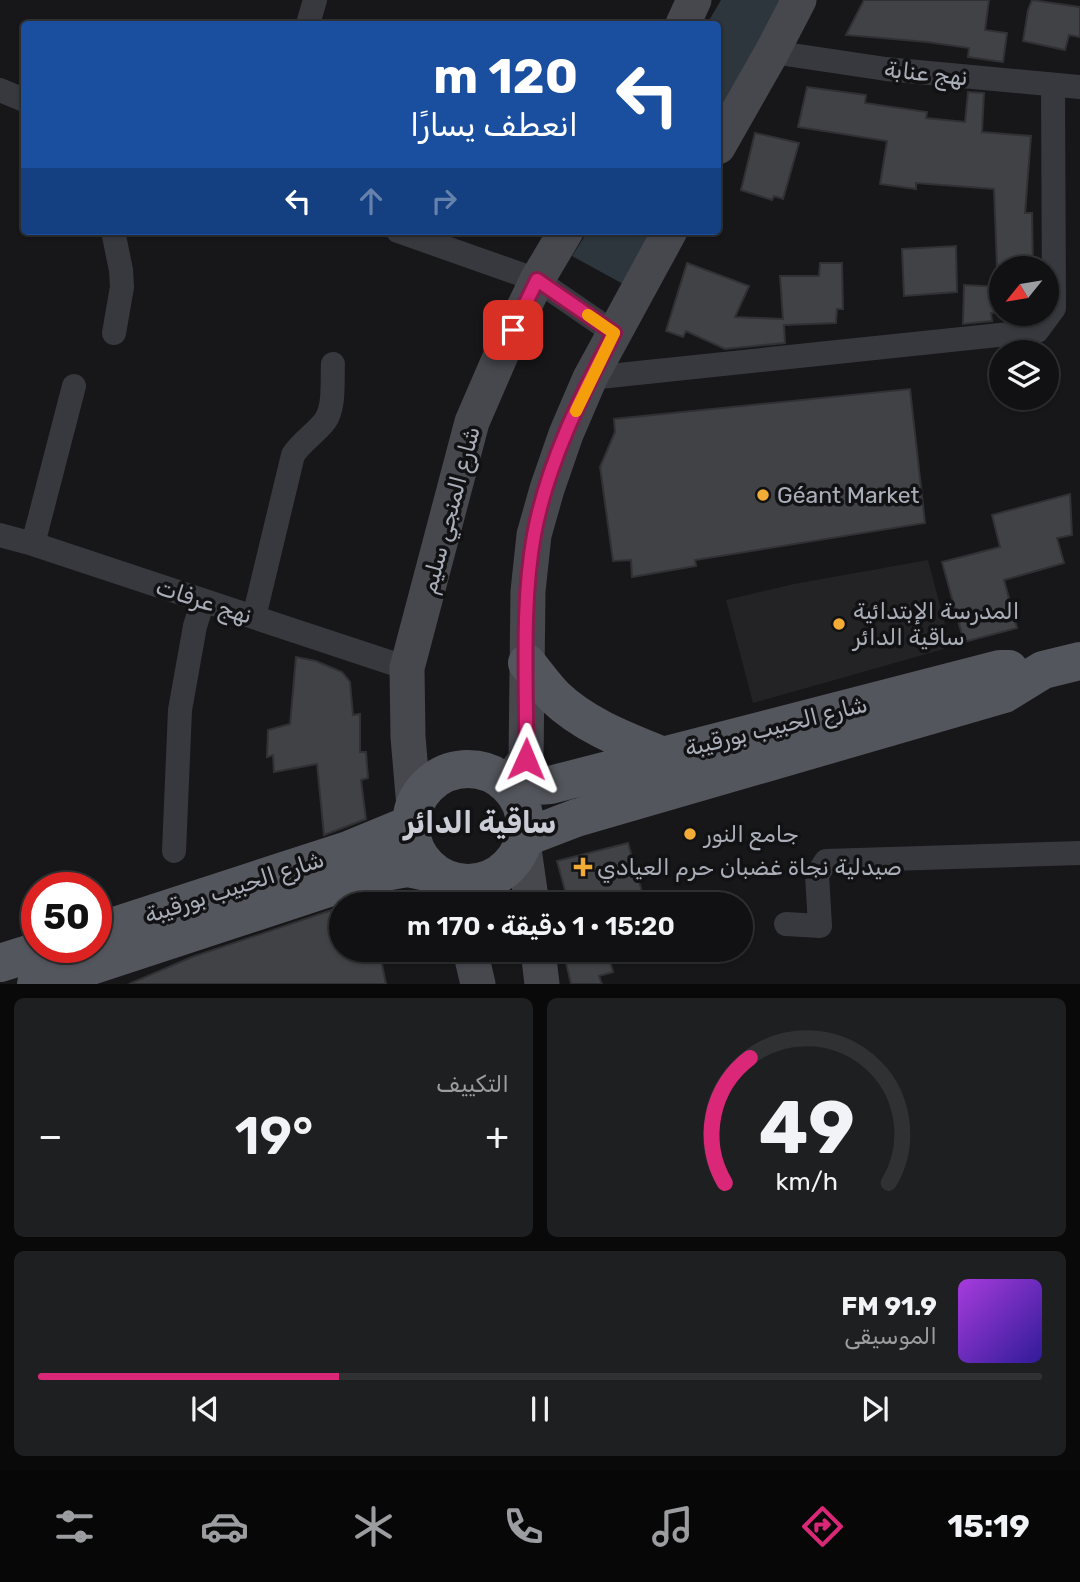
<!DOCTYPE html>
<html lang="ar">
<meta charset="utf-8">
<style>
body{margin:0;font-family:Rubik,"Noto Sans Arabic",sans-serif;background:#1e1f21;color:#f1f3f6;direction:rtl;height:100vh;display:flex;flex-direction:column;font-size:26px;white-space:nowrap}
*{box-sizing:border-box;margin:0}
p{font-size:23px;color:#9c9da0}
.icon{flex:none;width:38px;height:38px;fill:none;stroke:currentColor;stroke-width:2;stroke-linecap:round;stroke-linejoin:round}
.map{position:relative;height:984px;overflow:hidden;direction:ltr}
.side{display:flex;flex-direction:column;gap:14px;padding:14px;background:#09090a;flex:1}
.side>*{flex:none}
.banner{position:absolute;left:21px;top:21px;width:700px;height:214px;border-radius:7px;box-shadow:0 2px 5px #0004,0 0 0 2px #303133;direction:rtl;background:#1a4fa0;color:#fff;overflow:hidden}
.needle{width:46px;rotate:240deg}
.controls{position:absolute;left:989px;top:256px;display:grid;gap:14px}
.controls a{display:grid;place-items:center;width:70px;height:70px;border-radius:50%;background:#111113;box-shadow:0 2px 5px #0004,0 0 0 2px #303133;font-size:35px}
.speed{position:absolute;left:21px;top:872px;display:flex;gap:14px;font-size:35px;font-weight:700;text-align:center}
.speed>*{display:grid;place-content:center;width:91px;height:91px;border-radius:50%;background:#111113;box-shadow:0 2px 5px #0004,0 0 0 2px #303133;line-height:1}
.speed .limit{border:10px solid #d22;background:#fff;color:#111}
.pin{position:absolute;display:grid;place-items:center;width:60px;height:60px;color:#fff;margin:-30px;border-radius:14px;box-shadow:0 4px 10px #0006}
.me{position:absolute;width:77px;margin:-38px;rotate:1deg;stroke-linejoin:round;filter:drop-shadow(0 0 5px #0008)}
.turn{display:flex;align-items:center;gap:24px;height:147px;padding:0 28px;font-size:32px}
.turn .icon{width:91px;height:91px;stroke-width:2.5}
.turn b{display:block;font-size:49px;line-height:60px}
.lanes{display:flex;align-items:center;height:66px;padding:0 28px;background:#0003;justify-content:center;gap:35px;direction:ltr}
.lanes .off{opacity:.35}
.big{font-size:52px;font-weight:600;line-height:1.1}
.side .card{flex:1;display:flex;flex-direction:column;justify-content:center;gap:10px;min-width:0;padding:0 24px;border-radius:10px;background:#1e1f21}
.side .dial{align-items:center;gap:0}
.dial svg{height:182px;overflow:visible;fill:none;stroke:#303133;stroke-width:7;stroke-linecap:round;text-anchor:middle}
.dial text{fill:#f1f3f6;stroke:none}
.song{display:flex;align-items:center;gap:21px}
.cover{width:84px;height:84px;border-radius:10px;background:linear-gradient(135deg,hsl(280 70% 55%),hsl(250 70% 35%))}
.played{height:7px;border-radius:4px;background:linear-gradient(90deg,#db2777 30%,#303133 30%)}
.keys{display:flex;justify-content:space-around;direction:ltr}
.heat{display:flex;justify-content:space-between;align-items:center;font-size:38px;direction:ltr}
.side .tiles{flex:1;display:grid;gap:14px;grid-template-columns:1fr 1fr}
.card:last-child{grid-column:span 2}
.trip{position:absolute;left:329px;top:892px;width:424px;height:70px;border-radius:35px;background:#111113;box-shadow:0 2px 5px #0004,0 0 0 2px #303133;font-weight:600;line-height:70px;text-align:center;direction:rtl}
.menu{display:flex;height:112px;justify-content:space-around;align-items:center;background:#070708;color:#9c9da0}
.menu .icon{width:49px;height:49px}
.menu .current{color:#db2777}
.menu b{font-size:32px;color:#f1f3f6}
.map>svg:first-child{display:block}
.built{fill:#232326}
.water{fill:#2d363d}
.building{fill:#414246;stroke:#313135;stroke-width:2}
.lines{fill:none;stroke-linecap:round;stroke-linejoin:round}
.street{stroke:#38393e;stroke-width:24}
.secondary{stroke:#46484e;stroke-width:35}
.primary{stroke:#54565d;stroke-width:38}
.route-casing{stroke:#8e194d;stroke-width:18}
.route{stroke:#db2777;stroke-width:12}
.slow{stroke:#f59e0b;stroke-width:12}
.poi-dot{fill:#f3ac35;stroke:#121214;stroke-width:2.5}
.labels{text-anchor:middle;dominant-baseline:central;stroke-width:7;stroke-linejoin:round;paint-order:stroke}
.street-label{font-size:23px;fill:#a9aeb9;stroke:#121214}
.poi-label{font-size:23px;fill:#a9aeb9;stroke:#121214;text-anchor:start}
.district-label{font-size:30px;font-weight:bold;fill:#cacdd5;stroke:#121214}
</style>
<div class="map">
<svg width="1080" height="984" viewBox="0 0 1080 984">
<rect width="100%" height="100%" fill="#171719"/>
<!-- built -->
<path class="built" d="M928,560L951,647L753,703L726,600L794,584Z"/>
<!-- water -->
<path class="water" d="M721,0H784L718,117V24H707Z
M588,231H654L623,284L572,256Z"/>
<!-- building -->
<path class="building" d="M864,0H989L985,30L1007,33L1003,62L968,57L969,48L927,42L846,35Z
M1032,0L1080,7V37L1069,35L1065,50L1023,41L1028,10Z
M807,87L866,95L865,103L927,112L926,118L965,122L968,92L984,93L982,132L1031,136L1025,213H1032L1033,268H997L994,189L916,183V189L880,184L887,141L798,127Z
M755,133L799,143L783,199L774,196L772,200L741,190Z
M956,246L957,292L904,296L902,249Z
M687,263L749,286L735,317L783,319L780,276H819L820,263H842L843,309H837L836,323L784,325L785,343L725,349L686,331L683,337L666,331Z
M964,285L1001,287V312L991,313L992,321L963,324Z
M910,389L925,523L695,560L696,566L632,577L631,560L613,561L600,467L615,432L614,419Z
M1070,494L1072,535L1057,538L1064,563L1004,580L1017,628L964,642L942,562L1000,547L992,515Z
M296,657L316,661L342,672L350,682L353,715L360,714V752H366L368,778L361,780L366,819L324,835L317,764L274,772L273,755L267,757L268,730L290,724Z
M628,843L644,899L624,905H569L557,861Z
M341,907V950H379L386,984H129L192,957Z
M563,950H607L613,972L599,976L602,984H571Z"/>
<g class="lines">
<!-- street -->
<path class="street" d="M308,24L315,0
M772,52L886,69L1080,87
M0,90L24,100
M113,231L121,270L122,287L114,333
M398,231L537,280L614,333
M590,378L1037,331L1054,308L1053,85
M0,535L33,544L407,668
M33,544L74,386
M254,617L293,455C302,441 315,434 325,421C335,407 332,381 333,364
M174,851L180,710L195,626L203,601
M786,924L820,926L817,875L826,861L1080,853"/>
<!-- secondary -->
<path class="secondary" d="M683,24L694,0
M718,147L772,52L799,0
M507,784L526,759L528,591L534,535L547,489L566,434L590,378L670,231
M414,807L408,737L407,668L472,422L501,355L537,280L566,231
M523,842L532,905
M447,879L455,905
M470,950L478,984
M538,950L542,984"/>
<!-- primary -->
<path class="primary" d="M527,663C536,674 545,687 555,697C584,725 624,740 661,755
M411 826a57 57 0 1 1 114 0a57 57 0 1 1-114 0Z
M510,788L550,785L1000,669H1009
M524,838L576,818L1004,694L1043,670L1080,661
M96,932L348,850L411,824
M0,963L51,947
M36,984L368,875L407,868L436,874"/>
</g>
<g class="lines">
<defs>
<path id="route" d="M513,330L537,280L614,333C581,396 547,464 534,535C521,607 527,686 526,759"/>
</defs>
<!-- route casing -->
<use href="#route" class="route-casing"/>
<!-- route -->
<use href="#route" class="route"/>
<!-- slow -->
<path class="slow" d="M576,411L614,333L588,315"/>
</g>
<!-- markers -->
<g class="poi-dot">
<circle cx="763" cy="495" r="7"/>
<circle cx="839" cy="624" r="7"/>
<circle cx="690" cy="834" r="7"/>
<path d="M579.5 856.5h7v7h7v7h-7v7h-7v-7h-7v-7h7z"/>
</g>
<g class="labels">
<!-- street labels -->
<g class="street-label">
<text transform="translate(926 73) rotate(6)">نهج عنابة</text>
<text transform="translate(450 510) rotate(-75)">شارع المنجي سليم</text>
<text transform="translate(204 601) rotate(18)">نهج عرفات</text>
<text transform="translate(776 726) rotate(-14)">شارع الحبيب بورقيبة</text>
<text transform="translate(234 887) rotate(-18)">شارع الحبيب بورقيبة</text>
</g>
<!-- poi labels -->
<g class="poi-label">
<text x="777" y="495">Géant Market</text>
<text x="853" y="611">المدرسة الإبتدائية<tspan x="853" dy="26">ساقية الدائر</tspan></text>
<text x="704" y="834">جامع النور</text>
<text x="597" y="867">صيدلية نجاة غضبان حرم العيادي</text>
</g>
<!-- district labels -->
<g class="district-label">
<text x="480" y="823">ساقية الدائر</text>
</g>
</g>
</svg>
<div class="controls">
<a><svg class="needle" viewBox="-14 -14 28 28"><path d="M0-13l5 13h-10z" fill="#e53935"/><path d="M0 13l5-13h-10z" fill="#9c9da0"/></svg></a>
<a><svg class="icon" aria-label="layers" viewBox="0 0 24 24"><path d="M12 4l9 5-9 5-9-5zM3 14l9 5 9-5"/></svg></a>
</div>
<div class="speed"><div class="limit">50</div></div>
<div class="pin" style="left:513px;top:330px;background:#d93025"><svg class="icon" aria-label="arrive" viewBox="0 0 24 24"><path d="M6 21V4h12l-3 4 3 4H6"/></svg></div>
<svg class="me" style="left:526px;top:759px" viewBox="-20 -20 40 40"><path d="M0-17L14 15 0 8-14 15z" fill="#db2777" stroke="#fff" stroke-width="4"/></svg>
<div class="trip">15:20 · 1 دقيقة · 170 m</div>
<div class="banner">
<div class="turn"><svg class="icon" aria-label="left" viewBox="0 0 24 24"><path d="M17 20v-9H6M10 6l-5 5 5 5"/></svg><div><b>120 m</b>انعطف يسارًا</div></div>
<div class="lanes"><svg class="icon" aria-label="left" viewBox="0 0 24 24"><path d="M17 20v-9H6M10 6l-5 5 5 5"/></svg><svg class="icon off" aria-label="ahead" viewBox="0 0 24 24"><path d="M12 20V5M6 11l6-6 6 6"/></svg><svg class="icon off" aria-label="right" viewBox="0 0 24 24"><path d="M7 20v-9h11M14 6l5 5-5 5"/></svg></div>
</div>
</div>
<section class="side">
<div class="tiles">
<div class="card dial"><svg viewBox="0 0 100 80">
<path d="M14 69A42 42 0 1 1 86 69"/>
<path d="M14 69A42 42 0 0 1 25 14" stroke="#db2777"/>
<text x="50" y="56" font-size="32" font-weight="700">49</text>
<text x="50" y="72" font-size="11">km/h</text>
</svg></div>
<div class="card"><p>التكييف</p>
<div class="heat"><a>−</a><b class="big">19°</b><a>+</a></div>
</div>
<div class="card">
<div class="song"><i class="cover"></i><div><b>91.9 FM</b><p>الموسيقى</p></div></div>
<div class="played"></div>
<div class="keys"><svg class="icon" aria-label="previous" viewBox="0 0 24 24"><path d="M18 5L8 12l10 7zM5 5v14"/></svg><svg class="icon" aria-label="pause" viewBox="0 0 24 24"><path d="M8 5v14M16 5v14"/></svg><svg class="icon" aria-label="next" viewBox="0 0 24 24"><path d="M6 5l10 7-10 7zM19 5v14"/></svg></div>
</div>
</div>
</section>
<nav class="menu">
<b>15:19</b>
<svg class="icon current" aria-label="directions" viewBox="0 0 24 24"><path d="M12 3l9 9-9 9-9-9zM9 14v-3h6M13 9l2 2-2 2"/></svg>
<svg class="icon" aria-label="music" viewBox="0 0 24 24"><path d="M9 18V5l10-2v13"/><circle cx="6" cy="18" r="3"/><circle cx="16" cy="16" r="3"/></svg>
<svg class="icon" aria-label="phone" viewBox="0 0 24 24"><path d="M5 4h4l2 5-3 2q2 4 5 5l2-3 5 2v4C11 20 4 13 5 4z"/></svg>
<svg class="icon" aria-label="climate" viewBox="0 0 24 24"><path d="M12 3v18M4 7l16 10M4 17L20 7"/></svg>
<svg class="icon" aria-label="car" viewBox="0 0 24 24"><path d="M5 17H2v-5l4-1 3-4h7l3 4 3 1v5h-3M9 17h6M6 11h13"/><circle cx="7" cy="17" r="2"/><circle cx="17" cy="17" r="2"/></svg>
<svg class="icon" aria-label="filters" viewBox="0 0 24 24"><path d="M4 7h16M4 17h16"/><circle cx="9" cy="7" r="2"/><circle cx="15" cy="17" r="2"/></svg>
</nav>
